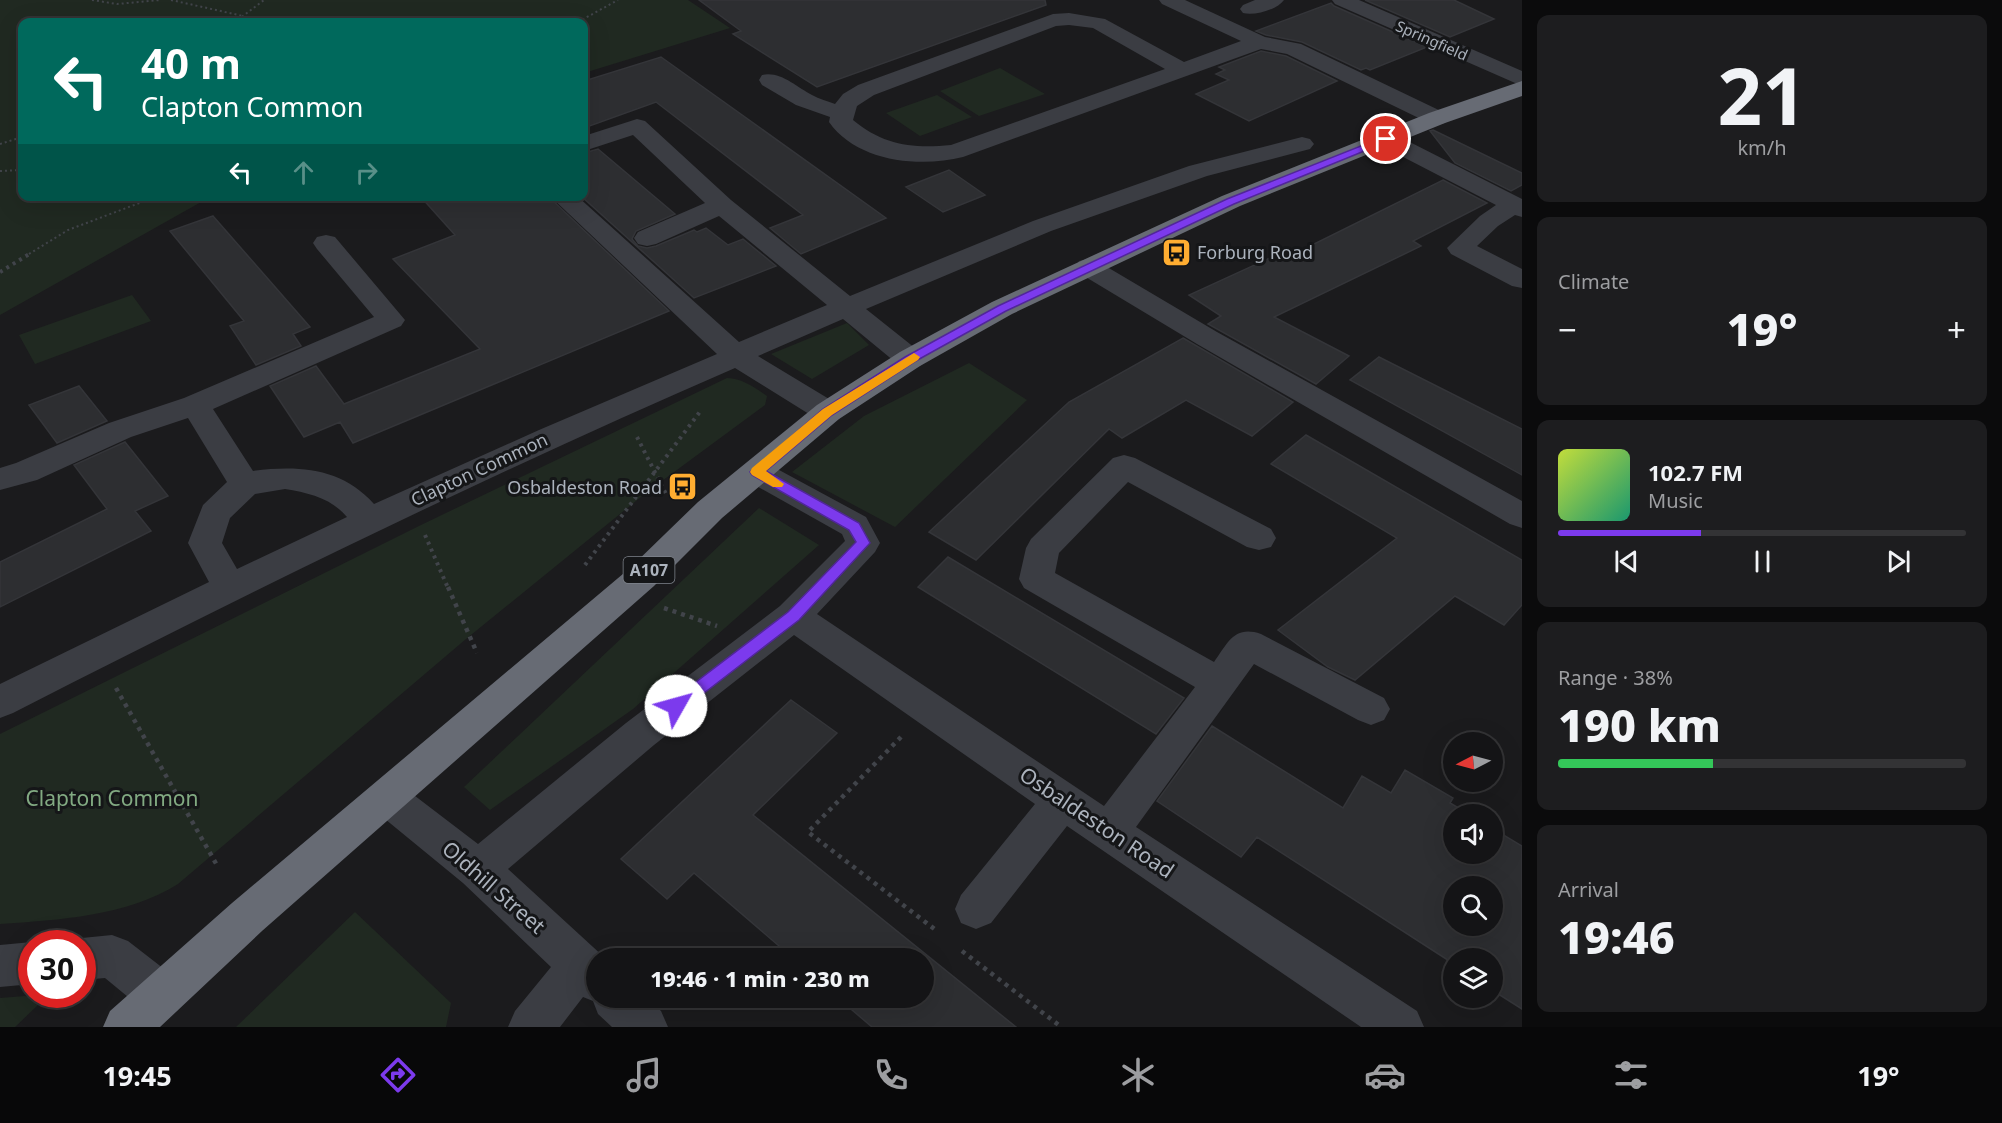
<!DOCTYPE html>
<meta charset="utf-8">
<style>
body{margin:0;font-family:"Noto Sans",sans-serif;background:#1d1d1f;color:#f1f3f6;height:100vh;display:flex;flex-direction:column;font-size:22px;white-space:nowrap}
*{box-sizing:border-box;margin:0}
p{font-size:20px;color:#9d9ea1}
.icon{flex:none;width:33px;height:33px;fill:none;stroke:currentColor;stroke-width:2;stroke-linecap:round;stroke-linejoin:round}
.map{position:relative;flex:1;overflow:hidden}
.drawer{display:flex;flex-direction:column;gap:15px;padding:15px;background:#0b0b0c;width:480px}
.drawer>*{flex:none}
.hud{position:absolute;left:18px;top:18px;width:570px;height:183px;border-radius:12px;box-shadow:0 6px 24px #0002,0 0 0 2px #333335;background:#00695c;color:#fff;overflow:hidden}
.needle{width:39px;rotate:264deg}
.controls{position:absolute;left:1443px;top:732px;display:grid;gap:12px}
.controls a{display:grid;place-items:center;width:60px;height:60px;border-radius:50%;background:#141416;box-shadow:0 6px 24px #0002,0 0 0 2px #333335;font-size:30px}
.speed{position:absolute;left:18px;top:930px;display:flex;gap:12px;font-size:30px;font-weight:700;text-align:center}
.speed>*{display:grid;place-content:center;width:78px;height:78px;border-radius:50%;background:#141416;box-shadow:0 6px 24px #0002,0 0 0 2px #333335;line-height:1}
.speed .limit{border:9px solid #d22;background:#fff;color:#111}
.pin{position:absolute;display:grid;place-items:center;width:51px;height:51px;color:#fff;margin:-26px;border:3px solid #fff;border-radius:50%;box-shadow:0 2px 6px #0007}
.me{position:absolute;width:66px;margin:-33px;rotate:52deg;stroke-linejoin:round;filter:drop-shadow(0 0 4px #0008)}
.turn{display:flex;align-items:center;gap:21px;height:126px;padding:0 24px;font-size:27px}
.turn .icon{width:78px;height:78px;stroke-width:2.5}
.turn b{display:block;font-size:42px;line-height:51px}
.lanes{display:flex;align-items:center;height:57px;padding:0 24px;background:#0003;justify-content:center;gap:30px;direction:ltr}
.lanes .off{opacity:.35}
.big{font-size:45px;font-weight:800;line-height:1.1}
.drawer .card{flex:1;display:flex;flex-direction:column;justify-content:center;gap:9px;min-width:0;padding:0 21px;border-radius:12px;background:#1d1d1f}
.drawer .dial{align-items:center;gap:0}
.dial b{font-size:78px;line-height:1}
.song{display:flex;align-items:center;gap:18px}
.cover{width:72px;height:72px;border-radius:9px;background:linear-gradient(135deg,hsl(70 70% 55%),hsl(160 70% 35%))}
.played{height:6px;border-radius:3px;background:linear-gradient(90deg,#7c3aed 35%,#333335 35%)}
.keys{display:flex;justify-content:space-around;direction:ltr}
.heat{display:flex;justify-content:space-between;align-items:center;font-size:33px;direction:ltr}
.charge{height:9px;border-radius:4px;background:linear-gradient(90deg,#34c759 38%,#333335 0)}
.trip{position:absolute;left:586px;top:948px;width:348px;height:60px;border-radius:30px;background:#141416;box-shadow:0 6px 24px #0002,0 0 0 2px #333335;font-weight:800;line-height:60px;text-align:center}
.tabs{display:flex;height:96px;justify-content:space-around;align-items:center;background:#080809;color:#9d9ea1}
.tabs .icon{width:42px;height:42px}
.tabs .current{color:#7c3aed}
.tabs b{font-size:27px;color:#f1f3f6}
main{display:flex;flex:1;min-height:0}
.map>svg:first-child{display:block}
.green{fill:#202921}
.building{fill:#2d2e31;stroke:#343539;stroke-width:1.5;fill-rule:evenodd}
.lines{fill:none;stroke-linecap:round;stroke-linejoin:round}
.path-far2{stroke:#41444a;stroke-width:2;stroke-dasharray:2 3;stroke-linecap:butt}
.path-far1{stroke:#41444a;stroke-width:4;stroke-dasharray:3 4.5;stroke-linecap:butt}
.path{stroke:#41444a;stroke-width:4.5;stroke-dasharray:4 5;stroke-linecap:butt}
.minor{fill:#3b3d43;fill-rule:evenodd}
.highway{fill:#676b74;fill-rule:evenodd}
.route{fill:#7c3aed;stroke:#51269a;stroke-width:1.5}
.slow{fill:#f59e0b}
.labels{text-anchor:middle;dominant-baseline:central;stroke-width:6;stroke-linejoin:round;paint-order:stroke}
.far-street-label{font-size:15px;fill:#acb3bd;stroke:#151618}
.shield{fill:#151618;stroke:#7f848c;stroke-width:1.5}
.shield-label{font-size:16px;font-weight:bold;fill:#acb3bd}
.poi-label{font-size:18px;fill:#acb3bd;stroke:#151618;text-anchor:start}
.street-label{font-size:18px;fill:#acb3bd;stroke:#151618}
.near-park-label{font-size:21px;fill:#82aa82;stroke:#151618}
.near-street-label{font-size:21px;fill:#acb3bd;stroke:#151618}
</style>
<main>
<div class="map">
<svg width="1522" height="1027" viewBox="0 0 1522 1027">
<rect width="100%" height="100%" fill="#1b1b1d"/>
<!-- green -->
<path class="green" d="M0,0H688L730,28L584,73V22H22V196L210,197L0,315Z
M1000,68L1045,94L979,116L940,91Z
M937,95L972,117L920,136L886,113Z
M132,295L151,321L35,364L19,335Z
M847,323L869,345L812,379L771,354Z
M969,363L1027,400L895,527L792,472L864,416Z
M727,378C742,378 755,388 767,396L765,405L647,492L466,639L178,884C127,916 59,920 0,924V734L421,525Z
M759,508L819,545L633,709L490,810L464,787Z
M355,912L451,1003L446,1027H236Z
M25,996L33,998L39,1004L15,1027H0V998Z"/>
<!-- building -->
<path class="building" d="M699,0H1045L1046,5L817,87L733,34L741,31Z
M1365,0H1454L1494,19L1450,37Z
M1331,3L1334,6L1427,47L1370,70L1366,68L1361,70L1302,42L1266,35L1256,31Z
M1261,51L1286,56L1337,81L1249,121L1196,94L1229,80L1216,74L1225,70L1219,67Z
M661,57L886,218L801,254L770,228L803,215L656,102L584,128V81Z
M1433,130L1522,173V185L1511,191L1455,163L1430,131Z
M598,149L675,214L636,231L632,239L638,246L647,248L656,246L694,230L697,232L706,228L728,245L743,239L776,266L694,298L581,196H584V153Z
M949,170L985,195L943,212L906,187Z
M1443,180L1487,203L1413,241L1421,246L1274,317L1349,356L1316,384L1208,324L1221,316L1189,295L1283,252L1290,256Z
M420,196H548L669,311L353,443L340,422L304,437L270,386L316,366L344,404L480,349L393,259L455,235Z
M213,216L310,327L293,334L301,346L256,365L230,326L244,321L170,231Z
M1183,338L1293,402L1252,436L1186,400L1122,438L1109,429L976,560L929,532L1069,402Z
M1379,357L1522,429V475L1350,380Z
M79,386L107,421L57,443L29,405Z
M1306,435L1522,560V605L1504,625L1455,596L1355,680L1328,667L1278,630L1397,538L1271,464Z
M125,442L168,496L135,511L151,531L0,607V562L107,509L74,465Z
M948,557L1184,698L1156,734L918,587Z
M791,700L837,733L753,815L1016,1027H872L838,998H924V958H793L694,873L667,899L621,859Z
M1212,726L1343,808L1362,776L1391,793L1405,770L1453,798L1450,803L1469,814H1454V854H1492V828L1522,846V1009L1492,990V958H1454V964L1257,837L1241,857L1157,801ZM1454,886H1492V926H1454Z"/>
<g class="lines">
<!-- path-far2 -->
<path class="path-far2" d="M92,0L117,4L160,0
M171,0L243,16
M241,22L243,16L264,0
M578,22L618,0
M0,144L22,137
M0,171L22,170
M29,254L68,230L158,196"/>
<!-- path-far1 -->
<path class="path-far1" d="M0,272L31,253
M637,437L667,496
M425,535L448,588
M585,565L702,409"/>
<!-- path -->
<path class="path" d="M448,587L477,653
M664,608L717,626
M116,688L218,867
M901,737L808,832L937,931
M962,951L1060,1026"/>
<!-- minor -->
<path class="minor" d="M1159,0H1185L1265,37L1301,44L1445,113L1449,118L1445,123L1437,125L1429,123L1287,54L1261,49L963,157C920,168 857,162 829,122L830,117L796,105L762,85L759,80L762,75C781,71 796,87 812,95C819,99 828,101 835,104L843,94L858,85L1053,14L1069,13L1105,19L1184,62L1241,41L1162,4ZM1069,25L1093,28L1165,69L951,145C913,149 883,145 853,120L857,106L874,95L1056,26Z
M1255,0H1284C1277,10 1254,16 1243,13L1240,9L1243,5Z
M1332,0H1359L1522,71V86L1335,4Z
M637,119L645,121L731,200L850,296L1033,221L1189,166L1302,137L1310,139L1314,144L1310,149L1207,176L1051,231L866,309L920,352L925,359L920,366L910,368L900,366L843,319L758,356L839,405L843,412L839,419L828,422L817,419L735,368C490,474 251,591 13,713L0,718V684L209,582L188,543L203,505L227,482L188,418L131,437L37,480L0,490V468L16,463L109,423L184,398L374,317L317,249L313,243L317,237L326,235L335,237L405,320L401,326L213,409L253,471C299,465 342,468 374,504L539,430L717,354L550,196H577L739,342L827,305L719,216L656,244L647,246L638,244L634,238L638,232L705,203L633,135L584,151V136ZM285,489C309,493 331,498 347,517L237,569L222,543L230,518L255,494Z
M1386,132L1394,134L1522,199V217L1515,215L1498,226L1477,246L1522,269V288L1512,286L1451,254L1447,248L1480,216L1496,205L1378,144L1374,139L1378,134Z
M1088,259L1097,261L1217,332L1522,501V528L1510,524L1197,344L1079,273L1075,267L1079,261Z
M1124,455L1135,458L1271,529L1276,538L1271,547L1259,550L1247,547L1128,482L1059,553L1055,573L1214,662C1228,643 1234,625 1261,634L1384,698L1390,709L1384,720L1371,725L1358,720L1254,664L1136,827L1417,1011L1424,1027H1361L1067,826L991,923L976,929L961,923L955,909L961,895L1035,804L794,635L654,745L508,869L605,958H597V998H647L661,1011L668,1027H612L598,1014L593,1001L583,997L560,1027H508L515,1011L551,967L463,883L374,810L368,798L374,786L388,780L402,786L478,844L626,723L780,606L845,541L842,534L746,480L741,472L746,464L757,461L768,464L866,517L880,543L875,552L817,614L1104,806L1195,687L1024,588L1019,579L1026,548L1031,539L1113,458Z
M112,935L128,941L177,979L184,995L177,1011L161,1017L145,1011L105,978L82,980V944H68L82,938Z
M32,942L37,944H32V984L0,987V945Z"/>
<!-- highway -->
<path class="highway" d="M1522,81V96L1445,123L1240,206L1012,314L920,366L839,419L722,518L654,586L262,931L160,1027H103L110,1011L232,903L630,568L698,502L817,405L900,352L992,302L1222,196L1429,113Z"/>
</g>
<!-- route -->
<path class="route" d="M1386,136L1389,137V141L1234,204L1006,311L914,362L832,415L766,471L859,523L870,543L799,620L682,710L676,712L671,710L669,706L671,701L788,612L856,542L849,530L752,475L750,472L823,409L905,357L998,306L1227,199Z"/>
<!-- slow -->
<path class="slow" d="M914,353L920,357L918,360L832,415L766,471L784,484L782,487H773L752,475L750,472L752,468L823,409Z"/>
<!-- icons -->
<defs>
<symbol id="bus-square" viewBox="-11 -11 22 22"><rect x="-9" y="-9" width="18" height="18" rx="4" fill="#ffad31" stroke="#151618"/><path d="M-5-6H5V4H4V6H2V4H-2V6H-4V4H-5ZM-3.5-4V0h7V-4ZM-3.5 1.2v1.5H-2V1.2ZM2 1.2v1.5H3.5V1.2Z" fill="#111"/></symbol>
</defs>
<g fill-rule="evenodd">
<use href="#bus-square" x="1160" y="236" width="33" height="33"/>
<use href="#bus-square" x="666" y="470" width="33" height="33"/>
</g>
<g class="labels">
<!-- far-street labels -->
<g class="far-street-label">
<text transform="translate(1432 40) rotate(24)">Springfield</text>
</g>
<!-- shield labels -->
<rect class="shield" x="623.5" y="557" width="51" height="26" rx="4.5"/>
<g class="shield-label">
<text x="649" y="570">A107</text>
</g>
<!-- poi labels -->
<g class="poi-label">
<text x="1197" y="252">Forburg Road</text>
<text x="662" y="487" text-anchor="end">Osbaldeston Road</text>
</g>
<!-- street labels -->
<g class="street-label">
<text transform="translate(479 469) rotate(-25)">Clapton Common</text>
</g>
<!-- near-park labels -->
<g class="near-park-label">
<text x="112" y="798">Clapton Common</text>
</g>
<!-- near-street labels -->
<g class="near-street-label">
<text transform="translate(1097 822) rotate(34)">Osbaldeston Road</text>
<text transform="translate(494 887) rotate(41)">Oldhill Street</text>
</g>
</g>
</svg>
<div class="controls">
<a><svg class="needle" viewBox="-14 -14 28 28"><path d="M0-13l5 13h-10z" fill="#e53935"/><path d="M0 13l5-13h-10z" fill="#9d9ea1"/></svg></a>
<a><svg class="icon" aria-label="sound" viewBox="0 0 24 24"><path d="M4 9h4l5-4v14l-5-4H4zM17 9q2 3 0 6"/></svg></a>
<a><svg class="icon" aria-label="search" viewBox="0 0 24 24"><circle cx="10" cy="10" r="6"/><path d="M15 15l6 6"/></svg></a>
<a><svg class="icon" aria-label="layers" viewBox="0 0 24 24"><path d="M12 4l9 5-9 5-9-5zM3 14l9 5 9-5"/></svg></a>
</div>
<div class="speed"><div class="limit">30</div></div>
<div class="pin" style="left:1386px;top:139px;background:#d93025"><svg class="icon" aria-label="arrive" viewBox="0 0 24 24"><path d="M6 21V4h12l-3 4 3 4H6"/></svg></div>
<svg class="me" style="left:676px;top:706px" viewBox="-20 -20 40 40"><circle r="19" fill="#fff"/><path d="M0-13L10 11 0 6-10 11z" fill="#7c3aed"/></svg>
<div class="trip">19:46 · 1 min · 230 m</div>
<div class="hud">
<div class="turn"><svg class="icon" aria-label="left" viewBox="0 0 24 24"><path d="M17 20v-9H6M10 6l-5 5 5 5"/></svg><div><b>40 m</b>Clapton Common</div></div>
<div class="lanes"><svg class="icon" aria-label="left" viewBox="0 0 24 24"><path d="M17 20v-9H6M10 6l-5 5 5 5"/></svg><svg class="icon off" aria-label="ahead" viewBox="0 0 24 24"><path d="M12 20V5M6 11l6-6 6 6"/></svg><svg class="icon off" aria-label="right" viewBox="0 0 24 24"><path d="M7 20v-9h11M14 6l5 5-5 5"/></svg></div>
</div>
</div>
<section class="drawer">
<div class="card dial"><b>21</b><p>km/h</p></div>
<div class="card"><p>Climate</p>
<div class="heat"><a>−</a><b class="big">19°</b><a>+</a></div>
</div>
<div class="card">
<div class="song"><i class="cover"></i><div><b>102.7 FM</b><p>Music</p></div></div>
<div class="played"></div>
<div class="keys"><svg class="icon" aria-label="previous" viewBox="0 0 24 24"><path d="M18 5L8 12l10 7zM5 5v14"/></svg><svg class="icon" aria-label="pause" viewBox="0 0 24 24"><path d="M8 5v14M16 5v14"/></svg><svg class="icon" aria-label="next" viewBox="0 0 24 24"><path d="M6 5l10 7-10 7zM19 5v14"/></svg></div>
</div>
<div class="card"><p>Range · 38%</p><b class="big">190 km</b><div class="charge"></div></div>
<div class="card"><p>Arrival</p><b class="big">19:46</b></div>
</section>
</main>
<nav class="tabs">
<b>19:45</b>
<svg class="icon current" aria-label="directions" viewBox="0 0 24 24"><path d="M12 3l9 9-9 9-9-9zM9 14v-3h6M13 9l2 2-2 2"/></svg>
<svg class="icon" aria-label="music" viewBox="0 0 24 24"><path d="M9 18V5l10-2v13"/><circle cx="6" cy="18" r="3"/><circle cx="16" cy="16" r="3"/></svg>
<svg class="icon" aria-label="phone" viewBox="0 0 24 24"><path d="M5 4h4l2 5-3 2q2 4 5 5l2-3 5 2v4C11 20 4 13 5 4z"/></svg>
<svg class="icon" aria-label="climate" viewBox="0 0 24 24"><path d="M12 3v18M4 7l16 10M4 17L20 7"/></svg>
<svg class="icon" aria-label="car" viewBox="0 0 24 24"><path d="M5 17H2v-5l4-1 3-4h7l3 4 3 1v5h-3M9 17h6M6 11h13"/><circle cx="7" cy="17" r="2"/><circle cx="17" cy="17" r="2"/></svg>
<svg class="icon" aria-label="filters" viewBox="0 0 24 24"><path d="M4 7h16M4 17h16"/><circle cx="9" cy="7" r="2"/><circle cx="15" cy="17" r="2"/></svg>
<b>19°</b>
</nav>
